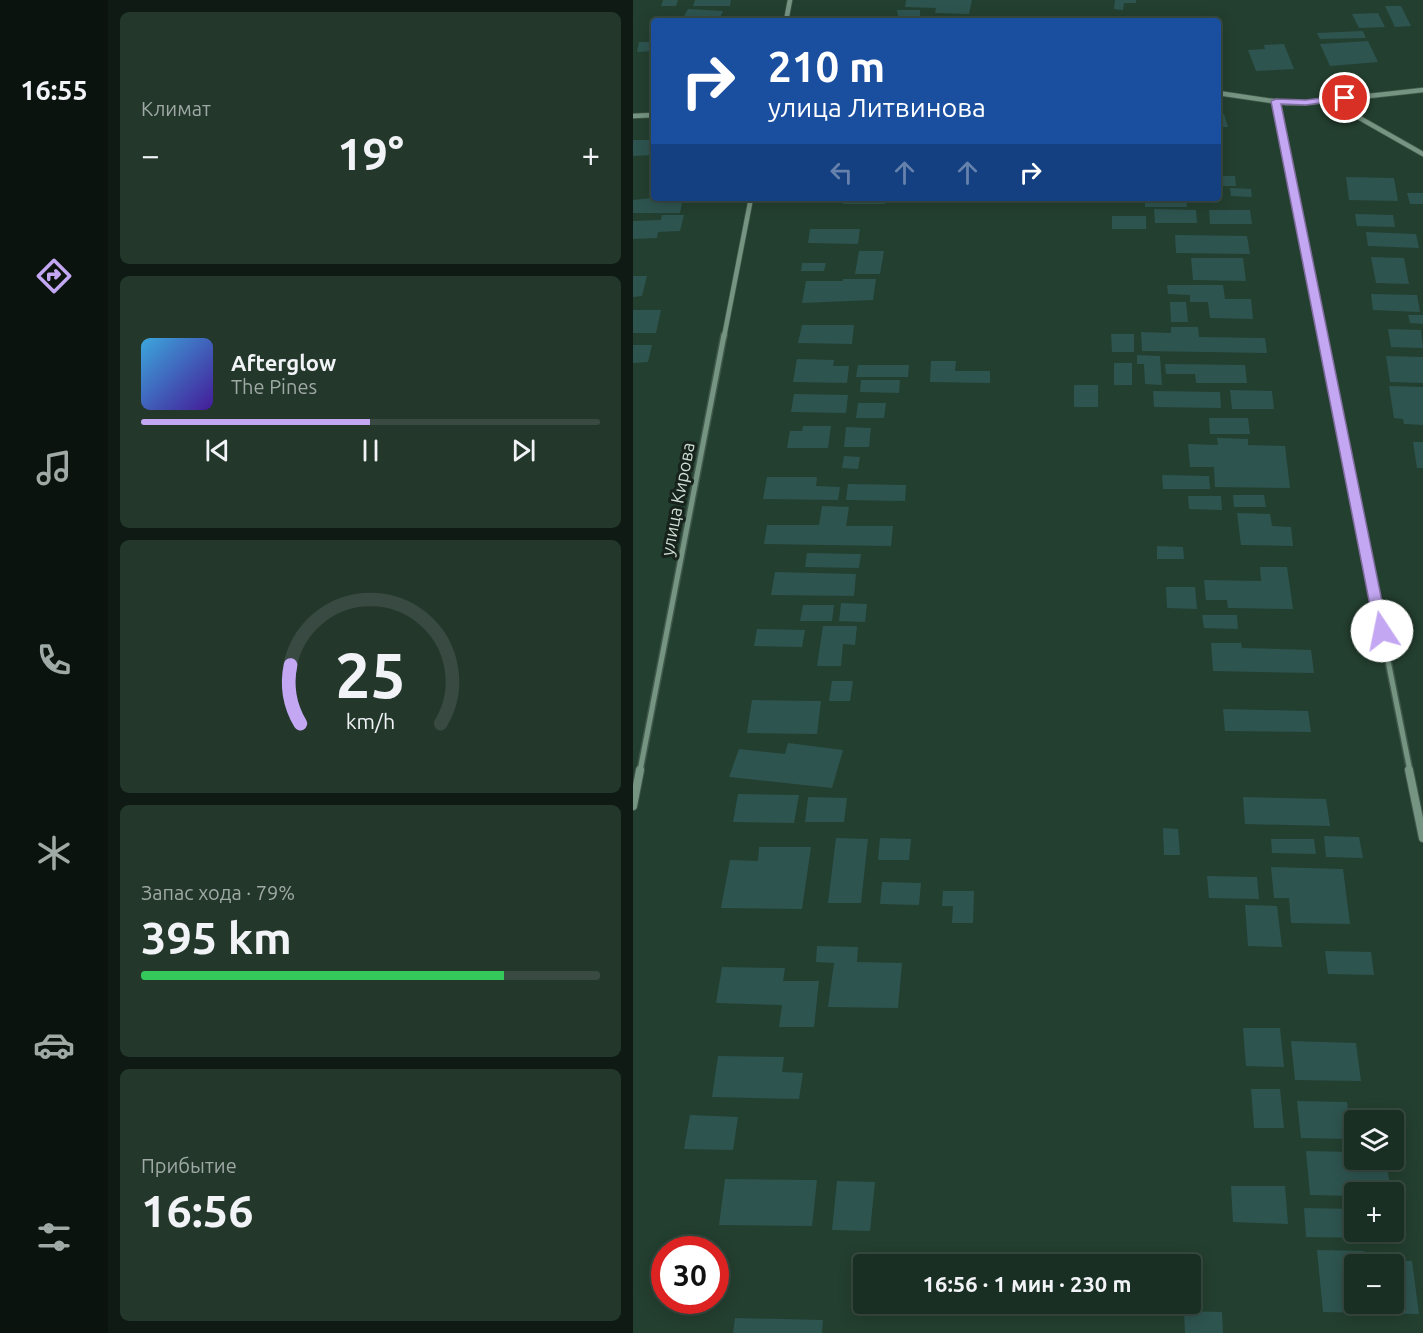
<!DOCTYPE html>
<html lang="ru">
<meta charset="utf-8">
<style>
body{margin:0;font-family:Ubuntu,sans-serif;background:#23372b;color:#f1f3f6;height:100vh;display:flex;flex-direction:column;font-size:22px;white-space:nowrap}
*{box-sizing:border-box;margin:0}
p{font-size:20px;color:#9fa9a6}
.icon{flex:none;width:33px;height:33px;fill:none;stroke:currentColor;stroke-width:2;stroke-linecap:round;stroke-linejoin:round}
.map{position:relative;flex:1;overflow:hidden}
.panel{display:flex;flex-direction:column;gap:12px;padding:12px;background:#0e1a13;width:525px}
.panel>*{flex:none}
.banner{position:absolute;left:18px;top:18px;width:570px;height:183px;border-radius:6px;box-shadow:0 3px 15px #0003,0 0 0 2px #384a41;background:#1a4fa0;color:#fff;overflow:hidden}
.buttons{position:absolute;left:711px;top:1110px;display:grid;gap:12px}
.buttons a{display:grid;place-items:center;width:60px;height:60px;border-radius:6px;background:#1a2f23;box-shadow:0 3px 15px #0003,0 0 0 2px #384a41;font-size:30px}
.speed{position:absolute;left:18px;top:1236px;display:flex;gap:12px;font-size:30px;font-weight:700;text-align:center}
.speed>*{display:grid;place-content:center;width:78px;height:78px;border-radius:50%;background:#1a2f23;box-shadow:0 3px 15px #0003,0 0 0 2px #384a41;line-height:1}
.speed .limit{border:9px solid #d22;background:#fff;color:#111}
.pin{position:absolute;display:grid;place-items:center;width:51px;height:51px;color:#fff;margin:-26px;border:3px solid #fff;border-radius:50%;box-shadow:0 2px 6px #0007}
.me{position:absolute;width:66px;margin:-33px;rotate:349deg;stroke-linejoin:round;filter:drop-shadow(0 0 4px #0008)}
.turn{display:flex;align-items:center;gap:21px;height:126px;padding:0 18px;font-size:27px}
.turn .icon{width:78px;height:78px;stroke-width:2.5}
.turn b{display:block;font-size:42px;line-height:51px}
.lanes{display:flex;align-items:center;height:57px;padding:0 18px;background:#0003;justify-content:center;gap:30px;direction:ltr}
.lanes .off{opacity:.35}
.big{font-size:45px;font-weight:700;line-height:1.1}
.panel .card{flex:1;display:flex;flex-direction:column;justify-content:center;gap:9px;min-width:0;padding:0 21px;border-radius:9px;background:#23372b}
.panel .dial{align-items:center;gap:0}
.dial svg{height:156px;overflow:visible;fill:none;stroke:#384a41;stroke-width:7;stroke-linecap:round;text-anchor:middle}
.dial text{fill:#f1f3f6;stroke:none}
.song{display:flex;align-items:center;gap:18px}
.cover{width:72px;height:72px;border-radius:9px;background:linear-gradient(135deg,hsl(200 70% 55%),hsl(260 70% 35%))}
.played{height:6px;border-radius:3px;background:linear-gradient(90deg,#c3a7f2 50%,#384a41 50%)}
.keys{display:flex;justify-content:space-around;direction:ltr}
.heat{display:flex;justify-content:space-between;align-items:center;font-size:33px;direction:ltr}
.charge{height:9px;border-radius:4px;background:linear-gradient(90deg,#34c759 79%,#384a41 0)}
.trip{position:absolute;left:220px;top:1254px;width:348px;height:60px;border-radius:6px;background:#1a2f23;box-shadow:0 3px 15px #0003,0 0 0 2px #384a41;font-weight:700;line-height:60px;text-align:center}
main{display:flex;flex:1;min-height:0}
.tabs{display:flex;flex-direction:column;width:108px;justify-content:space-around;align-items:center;background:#0a130e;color:#9fa9a6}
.tabs .icon{width:42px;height:42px}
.tabs .selected{color:#c3a7f2}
.tabs b{font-size:27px;color:#f1f3f6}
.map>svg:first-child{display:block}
.building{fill:#2e5450;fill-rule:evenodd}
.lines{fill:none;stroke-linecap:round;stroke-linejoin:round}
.minor-far2-casing{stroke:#41594c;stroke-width:6}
.minor-far1-casing{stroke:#41594c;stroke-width:8}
.minor-casing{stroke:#41594c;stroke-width:10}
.minor-far2{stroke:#769482;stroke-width:4.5}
.minor-far1{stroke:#769482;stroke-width:5}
.minor{stroke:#769482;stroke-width:8}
.route{fill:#c3a7f2;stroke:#7f6d9d;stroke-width:1.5}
.labels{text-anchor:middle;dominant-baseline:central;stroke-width:6;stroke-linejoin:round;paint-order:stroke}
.street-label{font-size:18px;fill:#ceded4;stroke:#16221b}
</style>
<main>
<nav class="tabs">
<b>16:55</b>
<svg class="icon selected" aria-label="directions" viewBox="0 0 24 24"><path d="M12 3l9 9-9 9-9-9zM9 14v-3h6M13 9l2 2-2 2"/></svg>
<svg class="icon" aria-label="music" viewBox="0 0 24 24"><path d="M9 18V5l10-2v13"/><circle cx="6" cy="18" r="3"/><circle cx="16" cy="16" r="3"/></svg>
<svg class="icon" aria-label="phone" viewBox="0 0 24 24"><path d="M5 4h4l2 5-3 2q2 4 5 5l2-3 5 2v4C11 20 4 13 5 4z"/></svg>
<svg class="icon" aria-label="climate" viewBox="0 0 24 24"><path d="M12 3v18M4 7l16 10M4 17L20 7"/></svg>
<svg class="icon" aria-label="car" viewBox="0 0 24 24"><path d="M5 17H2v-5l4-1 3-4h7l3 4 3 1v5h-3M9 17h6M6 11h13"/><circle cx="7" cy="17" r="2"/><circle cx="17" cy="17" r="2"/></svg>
<svg class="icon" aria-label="filters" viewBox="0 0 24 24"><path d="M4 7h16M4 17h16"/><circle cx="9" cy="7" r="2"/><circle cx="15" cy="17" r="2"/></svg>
</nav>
<section class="panel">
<div class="card"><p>Климат</p>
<div class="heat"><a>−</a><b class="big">19°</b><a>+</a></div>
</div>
<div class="card">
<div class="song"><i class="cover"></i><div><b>Afterglow</b><p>The Pines</p></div></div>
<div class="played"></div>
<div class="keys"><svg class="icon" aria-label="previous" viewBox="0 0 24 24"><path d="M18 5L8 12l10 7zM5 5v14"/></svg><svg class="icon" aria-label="pause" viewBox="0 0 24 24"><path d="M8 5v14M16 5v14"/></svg><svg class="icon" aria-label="next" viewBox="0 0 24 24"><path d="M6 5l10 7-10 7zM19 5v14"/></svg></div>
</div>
<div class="card dial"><svg viewBox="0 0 100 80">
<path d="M14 69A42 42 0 1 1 86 69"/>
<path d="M14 69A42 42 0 0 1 9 39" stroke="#c3a7f2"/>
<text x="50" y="56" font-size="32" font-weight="700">25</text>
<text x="50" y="72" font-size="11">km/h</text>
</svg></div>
<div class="card"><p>Запас хода · 79%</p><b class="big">395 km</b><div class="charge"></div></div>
<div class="card"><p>Прибытие</p><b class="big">16:56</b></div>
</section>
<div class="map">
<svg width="790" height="1333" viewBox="0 0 790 1333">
<rect width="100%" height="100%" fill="#233f2f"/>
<!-- building -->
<path class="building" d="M30,0H45L43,6H28Z
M62,0H98L97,6H60Z
M273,0H339L336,14L302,13L303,8L272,7Z
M482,0H503V3H491L490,10L481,9Z
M752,6H768L778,26L762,27Z
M55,9L90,11L86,20L50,18Z
M264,10H287V16H265Z
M745,13L752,27L726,28L719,14Z
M730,31L733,38L687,39L684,33Z
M735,41L745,62L697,66L687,44Z
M6,42H21V51L4,52Z
M651,44L661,69L623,71L615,50L632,49L631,45Z
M585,114H591L595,127H585Z
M0,140H21V155L0,156Z
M585,176H602L603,186H585Z
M713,177L761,178L765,201L716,200Z
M597,188L618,189L619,197L598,196Z
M774,193H790V204H777Z
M20,198H50L47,213H0V200Z
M211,198H253L252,204H210Z
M512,198H553L554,207H512Z
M521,209L563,210L564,223H522Z
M576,210H617L619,224H577Z
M722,214L760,215L762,227L724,226Z
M29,215H51L47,231L25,232L24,238L0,239V221L28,220Z
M479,216H513V229H479Z
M177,229H227L225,244L175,243Z
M733,232L783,234L786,248L735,246Z
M542,235L614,236L617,254L543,253Z
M226,251H251L247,274H222Z
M738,257L771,258L776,284L743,283Z
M558,258H610L613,281L560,280Z
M169,263H193L191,271H168Z
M0,276H14L9,296L0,297Z
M210,279H243L240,300L169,303L173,281H210Z
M534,285H590L592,299H618L620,319L577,318L575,302H557V295L535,294Z
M738,294L784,295L787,312L740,310Z
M537,302H553L555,322H538Z
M0,310H28L23,333H0Z
M775,315H790V324L777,323Z
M169,325H221L219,344L165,343Z
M538,327H565L566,337L632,338L634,353L509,351L508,332L538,333Z
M755,329L788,330L790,348L758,347Z
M478,334H501V352H479Z
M0,345H19L15,362L0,363Z
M504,355L527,356L529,385L512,384L511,364H504Z
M753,356L790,357V383L757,382Z
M164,359L201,360L200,366H216L214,383L160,382Z
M298,361H323L322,371H357V383L297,382Z
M481,363H499V385H481Z
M532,364L612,365L614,383H563L562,374H533Z
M225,365H276L275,377H223Z
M228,380H267L266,393L227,392Z
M441,385H465V407H441Z
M756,386L790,387V425L771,424L770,419L761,418Z
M597,390L639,391L641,409H599Z
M520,391L587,392L588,408L521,407Z
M161,394L215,395L213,413L158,412Z
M225,403H253L251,418H223Z
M576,418H615L617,434H577Z
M170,426H198L195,448H154L157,431H169Z
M213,427L238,428L236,447H211Z
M584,438L615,439V445L652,446L657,488L582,487L581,467H557L555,444L585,445Z
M780,442H790V468H784Z
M211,456L227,457L225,469L209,468Z
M529,475L576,476L577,489H530Z
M134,477H184L183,486L207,487L205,500L130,499Z
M215,484L273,485L272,501L213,500Z
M600,495H631L633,507H601Z
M555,496H588L589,510L556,509Z
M189,506L216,507L213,526H260L258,546L131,544L134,525H186Z
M604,513L637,514L639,526L658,527L660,546L608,545Z
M524,546L550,547L551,559H524Z
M174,553L228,554L226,568L172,567Z
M627,567H654L660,609L595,608L594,600H573L571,580L628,581Z
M142,572L223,574L221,596L138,595Z
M533,587H562L564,609L534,608Z
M208,603L234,604L232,622L206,621Z
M170,605H201L199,621H167Z
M569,615H604L605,629L571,628Z
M190,626H224L222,645L210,644L208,666H184Z
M124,629L172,630L169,647L121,646Z
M578,643H608L609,648L678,650L681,673L580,671Z
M199,681H220L217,701H196Z
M119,700L188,701L184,734L114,733Z
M590,709L675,711L678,732L592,731Z
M155,743L210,750L199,788L96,777L106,749L152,754Z
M105,794L166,795L161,823L100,822Z
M175,797L214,798L211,822H172Z
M610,797L693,799L697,826L612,824Z
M530,828L545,829L547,855H531Z
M691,836L726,837L730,858L693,857Z
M203,838L235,839L228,903H195Z
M247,838L278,839L276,860H245Z
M638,839H681L683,854L639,853Z
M126,847H178L169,909L88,908L97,860L125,861Z
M638,867L710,869L717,924L658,923L656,898H641Z
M574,876L624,877L626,899L576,898Z
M249,882L288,883L286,905L247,904Z
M310,891H341L340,923H319L320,906H309Z
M612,905L644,906L649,947L615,946Z
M184,946L225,947L224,962L269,963L265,1008L195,1007L201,963L183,962Z
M692,951L738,952L741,975L695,974Z
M89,967L152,968L150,981H186L181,1027H146L149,1005L83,1003Z
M610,1028H647L651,1067L613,1066Z
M658,1041L723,1043L728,1081L662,1080Z
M85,1056L151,1057L149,1072L170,1073L166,1099L79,1097Z
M618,1089H647L651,1128H621Z
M664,1101L714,1102L719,1139L668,1138Z
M57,1115L105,1117L100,1150L51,1149Z
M673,1151L722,1152V1160H753L758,1192H722V1196L677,1195Z
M92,1179L184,1180L179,1226L86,1225Z
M204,1181L242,1182L237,1231L199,1230Z
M598,1186H652L655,1224L600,1222Z
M671,1208L722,1209V1232H734L735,1238L673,1237Z
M684,1250L731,1251L733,1259L779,1261L786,1314L690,1312ZM722,1264H760V1304H722Z
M551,1311L589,1312L590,1333H552Z
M102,1318L190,1320L189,1333H100Z"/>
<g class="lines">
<defs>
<path id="minor-far2" d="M153,21L157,0
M585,93L653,103H673L790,90
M695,100L790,154
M643,101L690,337
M0,116L21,115
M91,337L118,198"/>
<path id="minor-far1" d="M690,335L777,771
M7,771L91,335"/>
<path id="minor" d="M776,770L790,838
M0,806L7,770"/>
</defs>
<!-- minor-far2 casing -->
<use href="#minor-far2" class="minor-far2-casing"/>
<!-- minor-far1 casing -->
<use href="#minor-far1" class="minor-far1-casing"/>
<!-- minor casing -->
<use href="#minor" class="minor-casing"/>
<!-- minor-far2 -->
<use href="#minor-far2" class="minor-far2"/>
<!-- minor-far1 -->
<use href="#minor-far1" class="minor-far1"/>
<!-- minor -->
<use href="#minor" class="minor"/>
</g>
<!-- route -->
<path class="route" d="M712,95L717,98L715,99L673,105L648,104L755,631L749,636L742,631L638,101L643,99L673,100Z"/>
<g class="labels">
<!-- street labels -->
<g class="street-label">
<text transform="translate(44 499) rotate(-79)">улица Кирова</text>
</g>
</g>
</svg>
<div class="buttons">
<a><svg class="icon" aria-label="layers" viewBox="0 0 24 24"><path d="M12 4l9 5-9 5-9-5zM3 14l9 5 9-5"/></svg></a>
<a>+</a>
<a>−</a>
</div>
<div class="speed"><div class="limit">30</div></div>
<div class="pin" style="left:712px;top:98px;background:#d93025"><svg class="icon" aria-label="arrive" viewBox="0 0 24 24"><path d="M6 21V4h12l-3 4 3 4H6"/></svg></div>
<svg class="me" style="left:749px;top:631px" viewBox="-20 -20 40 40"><circle r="19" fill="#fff"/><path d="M0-13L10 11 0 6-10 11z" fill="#c3a7f2"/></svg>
<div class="trip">16:56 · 1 мин · 230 m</div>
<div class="banner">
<div class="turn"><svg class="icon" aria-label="right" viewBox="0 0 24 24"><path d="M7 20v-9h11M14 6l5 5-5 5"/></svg><div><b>210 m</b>улица Литвинова</div></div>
<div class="lanes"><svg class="icon off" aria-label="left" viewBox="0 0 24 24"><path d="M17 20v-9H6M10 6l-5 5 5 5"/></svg><svg class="icon off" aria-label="ahead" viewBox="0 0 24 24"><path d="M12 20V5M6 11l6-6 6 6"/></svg><svg class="icon off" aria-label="ahead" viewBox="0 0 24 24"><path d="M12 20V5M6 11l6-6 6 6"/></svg><svg class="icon" aria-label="right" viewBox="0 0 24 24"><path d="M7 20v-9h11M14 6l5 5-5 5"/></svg></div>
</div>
</div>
</main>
